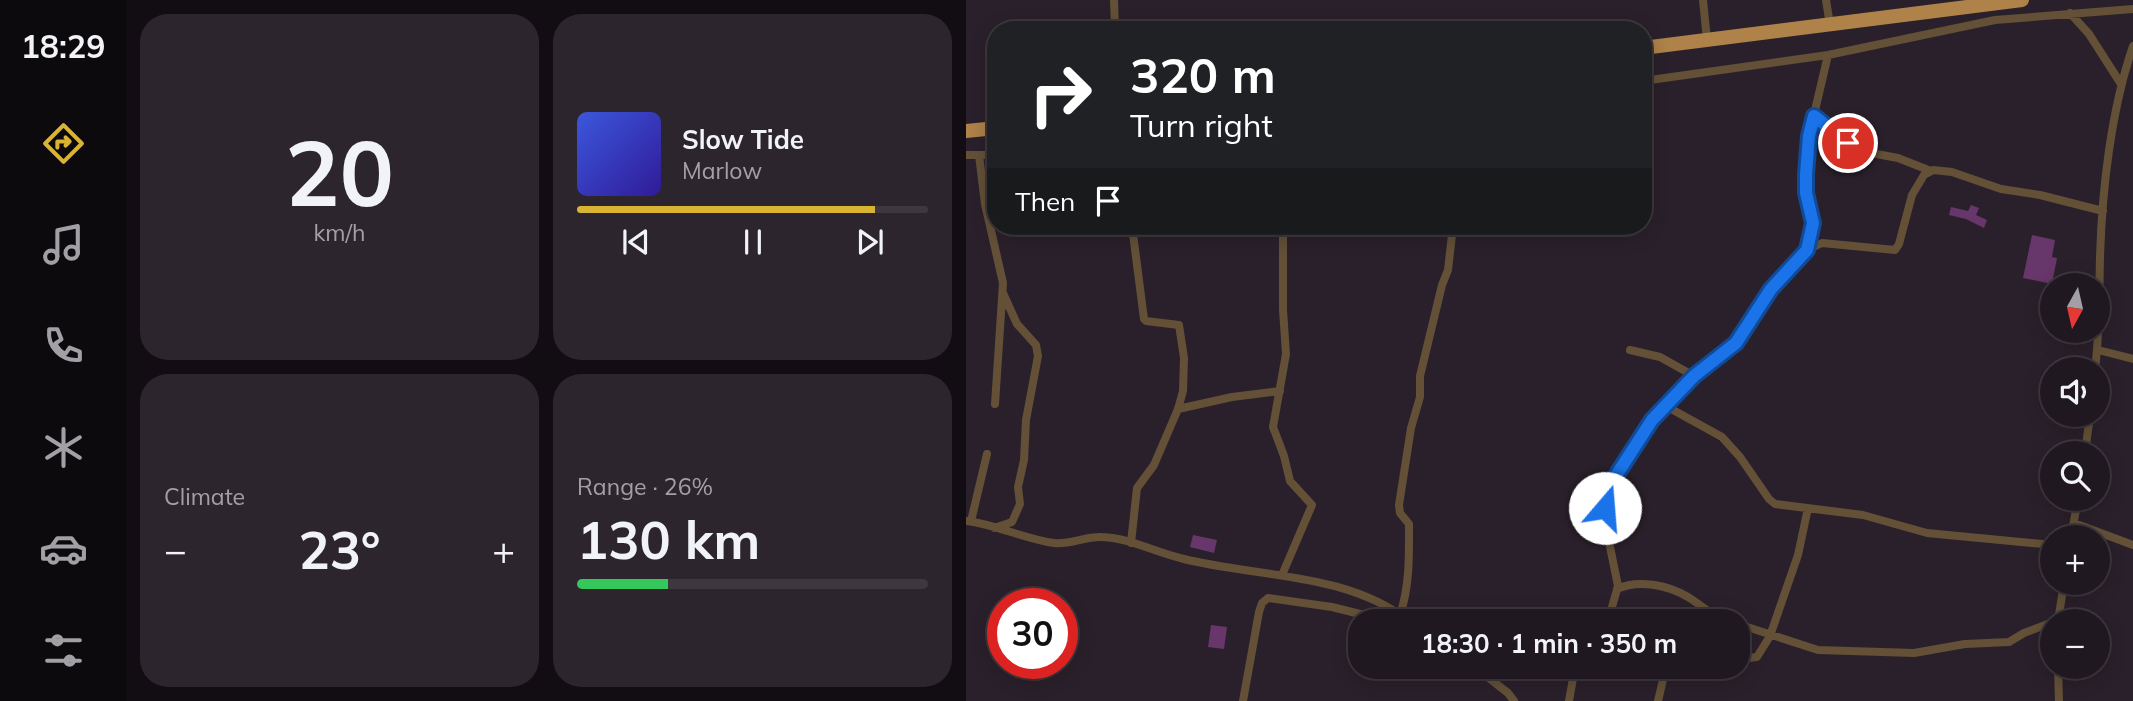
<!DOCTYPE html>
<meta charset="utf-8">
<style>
body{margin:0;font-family:Mulish,sans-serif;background:#2d252d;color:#f1f3f6;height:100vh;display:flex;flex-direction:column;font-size:26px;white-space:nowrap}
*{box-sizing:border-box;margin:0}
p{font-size:23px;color:#a2a0a5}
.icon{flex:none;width:38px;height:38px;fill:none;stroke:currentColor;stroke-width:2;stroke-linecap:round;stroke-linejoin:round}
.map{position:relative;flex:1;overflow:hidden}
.panel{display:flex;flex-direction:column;gap:14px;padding:14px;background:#120d12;width:840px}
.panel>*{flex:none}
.top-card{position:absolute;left:21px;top:21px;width:665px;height:214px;border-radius:28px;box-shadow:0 4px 18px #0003,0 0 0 2px #3d373e;background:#202124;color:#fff;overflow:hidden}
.needle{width:46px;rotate:188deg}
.buttons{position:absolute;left:1074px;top:273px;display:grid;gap:14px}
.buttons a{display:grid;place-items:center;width:70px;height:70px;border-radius:50%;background:#201820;box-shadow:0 4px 18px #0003,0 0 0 2px #3d373e;font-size:35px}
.speed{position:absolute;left:21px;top:588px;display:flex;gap:14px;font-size:35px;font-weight:700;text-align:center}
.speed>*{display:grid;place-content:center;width:91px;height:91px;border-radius:50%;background:#201820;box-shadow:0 4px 18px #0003,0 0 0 2px #3d373e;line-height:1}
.speed .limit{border:10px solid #d22;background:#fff;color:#111}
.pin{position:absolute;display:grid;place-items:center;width:60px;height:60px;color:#fff;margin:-30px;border:4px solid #fff;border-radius:50%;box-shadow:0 2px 7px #0007}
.me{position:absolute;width:77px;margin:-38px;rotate:18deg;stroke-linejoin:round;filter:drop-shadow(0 0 5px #0008)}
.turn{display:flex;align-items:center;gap:24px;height:147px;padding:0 28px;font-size:32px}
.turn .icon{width:91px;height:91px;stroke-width:2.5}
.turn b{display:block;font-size:49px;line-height:60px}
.then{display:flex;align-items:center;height:66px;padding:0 28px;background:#0003;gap:14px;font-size:26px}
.big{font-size:52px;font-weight:700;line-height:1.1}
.panel .widget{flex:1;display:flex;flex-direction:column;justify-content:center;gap:10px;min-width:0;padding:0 24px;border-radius:28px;background:#2d252d}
.panel .dial{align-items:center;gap:0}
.dial b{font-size:91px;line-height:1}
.song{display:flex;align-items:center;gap:21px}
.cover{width:84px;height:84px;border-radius:10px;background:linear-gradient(135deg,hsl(230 70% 55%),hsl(250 70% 35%))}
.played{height:7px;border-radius:4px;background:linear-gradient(90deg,#d9b334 85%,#3d373e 85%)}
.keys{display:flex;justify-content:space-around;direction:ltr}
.heat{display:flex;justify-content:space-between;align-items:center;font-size:38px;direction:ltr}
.charge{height:10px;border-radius:5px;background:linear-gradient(90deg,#34c759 26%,#3d373e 0)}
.panel .tiles{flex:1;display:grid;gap:14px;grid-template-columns:repeat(2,1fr)}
.trip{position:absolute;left:382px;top:609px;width:402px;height:70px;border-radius:28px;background:#201820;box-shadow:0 4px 18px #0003,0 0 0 2px #3d373e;font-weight:700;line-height:70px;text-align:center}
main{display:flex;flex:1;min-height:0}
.tabs{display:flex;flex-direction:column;width:126px;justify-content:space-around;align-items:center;background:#0d0a0d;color:#a2a0a5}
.tabs .icon{width:49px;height:49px}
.tabs .active{color:#d9b334}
.tabs b{font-size:32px;color:#f1f3f6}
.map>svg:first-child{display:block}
.building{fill:#67366a}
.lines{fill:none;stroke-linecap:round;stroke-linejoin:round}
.minor{stroke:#635037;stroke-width:8}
.trunk{stroke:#ae8248;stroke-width:14}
.route-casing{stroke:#114b97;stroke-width:18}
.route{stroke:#1a73e8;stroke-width:12}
</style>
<main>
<nav class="tabs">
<b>18:29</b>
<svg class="icon active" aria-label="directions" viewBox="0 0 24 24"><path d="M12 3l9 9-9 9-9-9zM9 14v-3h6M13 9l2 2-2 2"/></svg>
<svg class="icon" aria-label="music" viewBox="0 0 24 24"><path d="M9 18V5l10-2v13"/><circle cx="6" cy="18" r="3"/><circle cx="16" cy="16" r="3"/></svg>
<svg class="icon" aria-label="phone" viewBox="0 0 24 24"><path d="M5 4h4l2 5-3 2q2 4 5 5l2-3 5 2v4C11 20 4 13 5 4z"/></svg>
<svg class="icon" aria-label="climate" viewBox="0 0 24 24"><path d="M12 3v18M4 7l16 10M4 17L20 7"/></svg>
<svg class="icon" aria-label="car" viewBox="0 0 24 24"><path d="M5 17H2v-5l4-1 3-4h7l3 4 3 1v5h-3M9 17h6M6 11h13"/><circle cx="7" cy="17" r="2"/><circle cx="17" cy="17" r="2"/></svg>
<svg class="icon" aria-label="filters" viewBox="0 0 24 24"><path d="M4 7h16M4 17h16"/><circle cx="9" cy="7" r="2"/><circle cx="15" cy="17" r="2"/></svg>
</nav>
<section class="panel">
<div class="tiles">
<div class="widget dial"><b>20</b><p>km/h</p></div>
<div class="widget">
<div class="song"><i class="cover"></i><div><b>Slow Tide</b><p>Marlow</p></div></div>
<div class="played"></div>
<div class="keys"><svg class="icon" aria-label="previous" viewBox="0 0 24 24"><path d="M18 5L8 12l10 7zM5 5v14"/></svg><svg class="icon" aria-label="pause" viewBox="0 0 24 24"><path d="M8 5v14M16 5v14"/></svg><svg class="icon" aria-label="next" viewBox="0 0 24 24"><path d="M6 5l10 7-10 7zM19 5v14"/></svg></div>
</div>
<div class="widget"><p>Climate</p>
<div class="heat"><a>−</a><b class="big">23°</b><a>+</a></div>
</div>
<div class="widget"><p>Range · 26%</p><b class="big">130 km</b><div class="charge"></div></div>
</div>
</section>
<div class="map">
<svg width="1167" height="701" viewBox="0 0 1167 701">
<rect width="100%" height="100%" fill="#2a202b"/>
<!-- building -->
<path class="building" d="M1005,205L1013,208L1010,215L1021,220L1018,228L1000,219L983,215L985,207L1002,211Z
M1066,235L1089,240L1086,257L1091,258L1086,284L1057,278Z
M227,535L251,540L248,553L224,547Z
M245,625L261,627L258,649L242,647Z"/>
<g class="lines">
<!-- minor -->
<path class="minor" d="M148,0L149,30
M737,0L741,40
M860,0L864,25
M1104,13L1123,34L1155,84
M677,81L862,55L1029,20L1167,9
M848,116L894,151L932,158L965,171
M0,155H30
M13,155L19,204L37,283L29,404
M841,250L847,223L840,193L843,136L862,55
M664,350L694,357L728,376
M1132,350L1167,359
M1129,369C1134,331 1133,295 1134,257C1136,190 1145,110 1167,46
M698,405L756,437L774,457L803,499L809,504L897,515L961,533L1087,545
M212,409L266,397L314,391
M1119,453L1124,415
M0,521C29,524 58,539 88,543C104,545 120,536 136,537C165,538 190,553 218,559C290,577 383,573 442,621
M5,521L21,454
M1108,523L1167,545
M28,528L46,522L54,504L52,487L58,460L60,420L72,356L70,345L51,324L37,293
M1105,537L1112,499
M165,543L171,488L188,465L212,409L217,391L218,358L213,325L180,321L178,319L166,226
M316,575L346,505L324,481L318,456L307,427L320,354L317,310V226
M651,589C672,579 702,585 722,597C735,605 745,615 760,621
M434,615C444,585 443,555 443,524L434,513L433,505L445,428L454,397V376L476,285L482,270L487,226
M642,621L652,586L640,527V497L642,488L686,420L728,376L770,343L805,289L841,250L856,243L929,250L933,244L946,195L958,175L967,170L986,172L1035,189L1074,195L1137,211
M1092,621L1098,583
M772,624L852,650L948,653L999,644L1043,642L1058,633L1087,622
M772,659L791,657L804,636L832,555L842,508
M509,667L542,693L548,701
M1092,667L1093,701
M277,701L293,612L296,603L302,598L366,607L422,621
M603,701L609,667
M692,701L700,667"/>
<!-- trunk -->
<path class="trunk" d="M677,48L1056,0
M0,131L30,128"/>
</g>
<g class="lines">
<defs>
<path id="route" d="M639,508L642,488L686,420L728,376L770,343L805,289L841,250L847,223L840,193V174L843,136L848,116L882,143"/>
</defs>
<!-- route casing -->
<use href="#route" class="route-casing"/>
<!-- route -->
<use href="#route" class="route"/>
</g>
</svg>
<div class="buttons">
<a><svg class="needle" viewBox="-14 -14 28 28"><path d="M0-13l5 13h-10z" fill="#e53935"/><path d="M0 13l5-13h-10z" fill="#a2a0a5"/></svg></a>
<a><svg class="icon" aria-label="sound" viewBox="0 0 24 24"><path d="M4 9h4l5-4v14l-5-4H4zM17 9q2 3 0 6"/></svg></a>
<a><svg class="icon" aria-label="search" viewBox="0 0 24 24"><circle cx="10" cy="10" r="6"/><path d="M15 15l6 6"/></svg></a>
<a>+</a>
<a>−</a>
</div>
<div class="speed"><div class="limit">30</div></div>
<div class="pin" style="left:882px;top:143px;background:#d93025"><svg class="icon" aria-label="arrive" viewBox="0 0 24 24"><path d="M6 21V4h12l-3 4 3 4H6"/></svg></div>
<svg class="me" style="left:639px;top:508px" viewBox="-20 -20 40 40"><circle r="19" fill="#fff"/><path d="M0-13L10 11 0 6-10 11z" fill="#1a73e8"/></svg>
<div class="trip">18:30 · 1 min · 350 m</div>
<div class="top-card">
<div class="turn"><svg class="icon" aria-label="right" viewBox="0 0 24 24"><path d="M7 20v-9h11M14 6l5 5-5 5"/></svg><div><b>320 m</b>Turn right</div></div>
<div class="then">Then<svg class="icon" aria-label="arrive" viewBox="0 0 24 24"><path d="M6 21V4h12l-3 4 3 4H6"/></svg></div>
</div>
</div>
</main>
